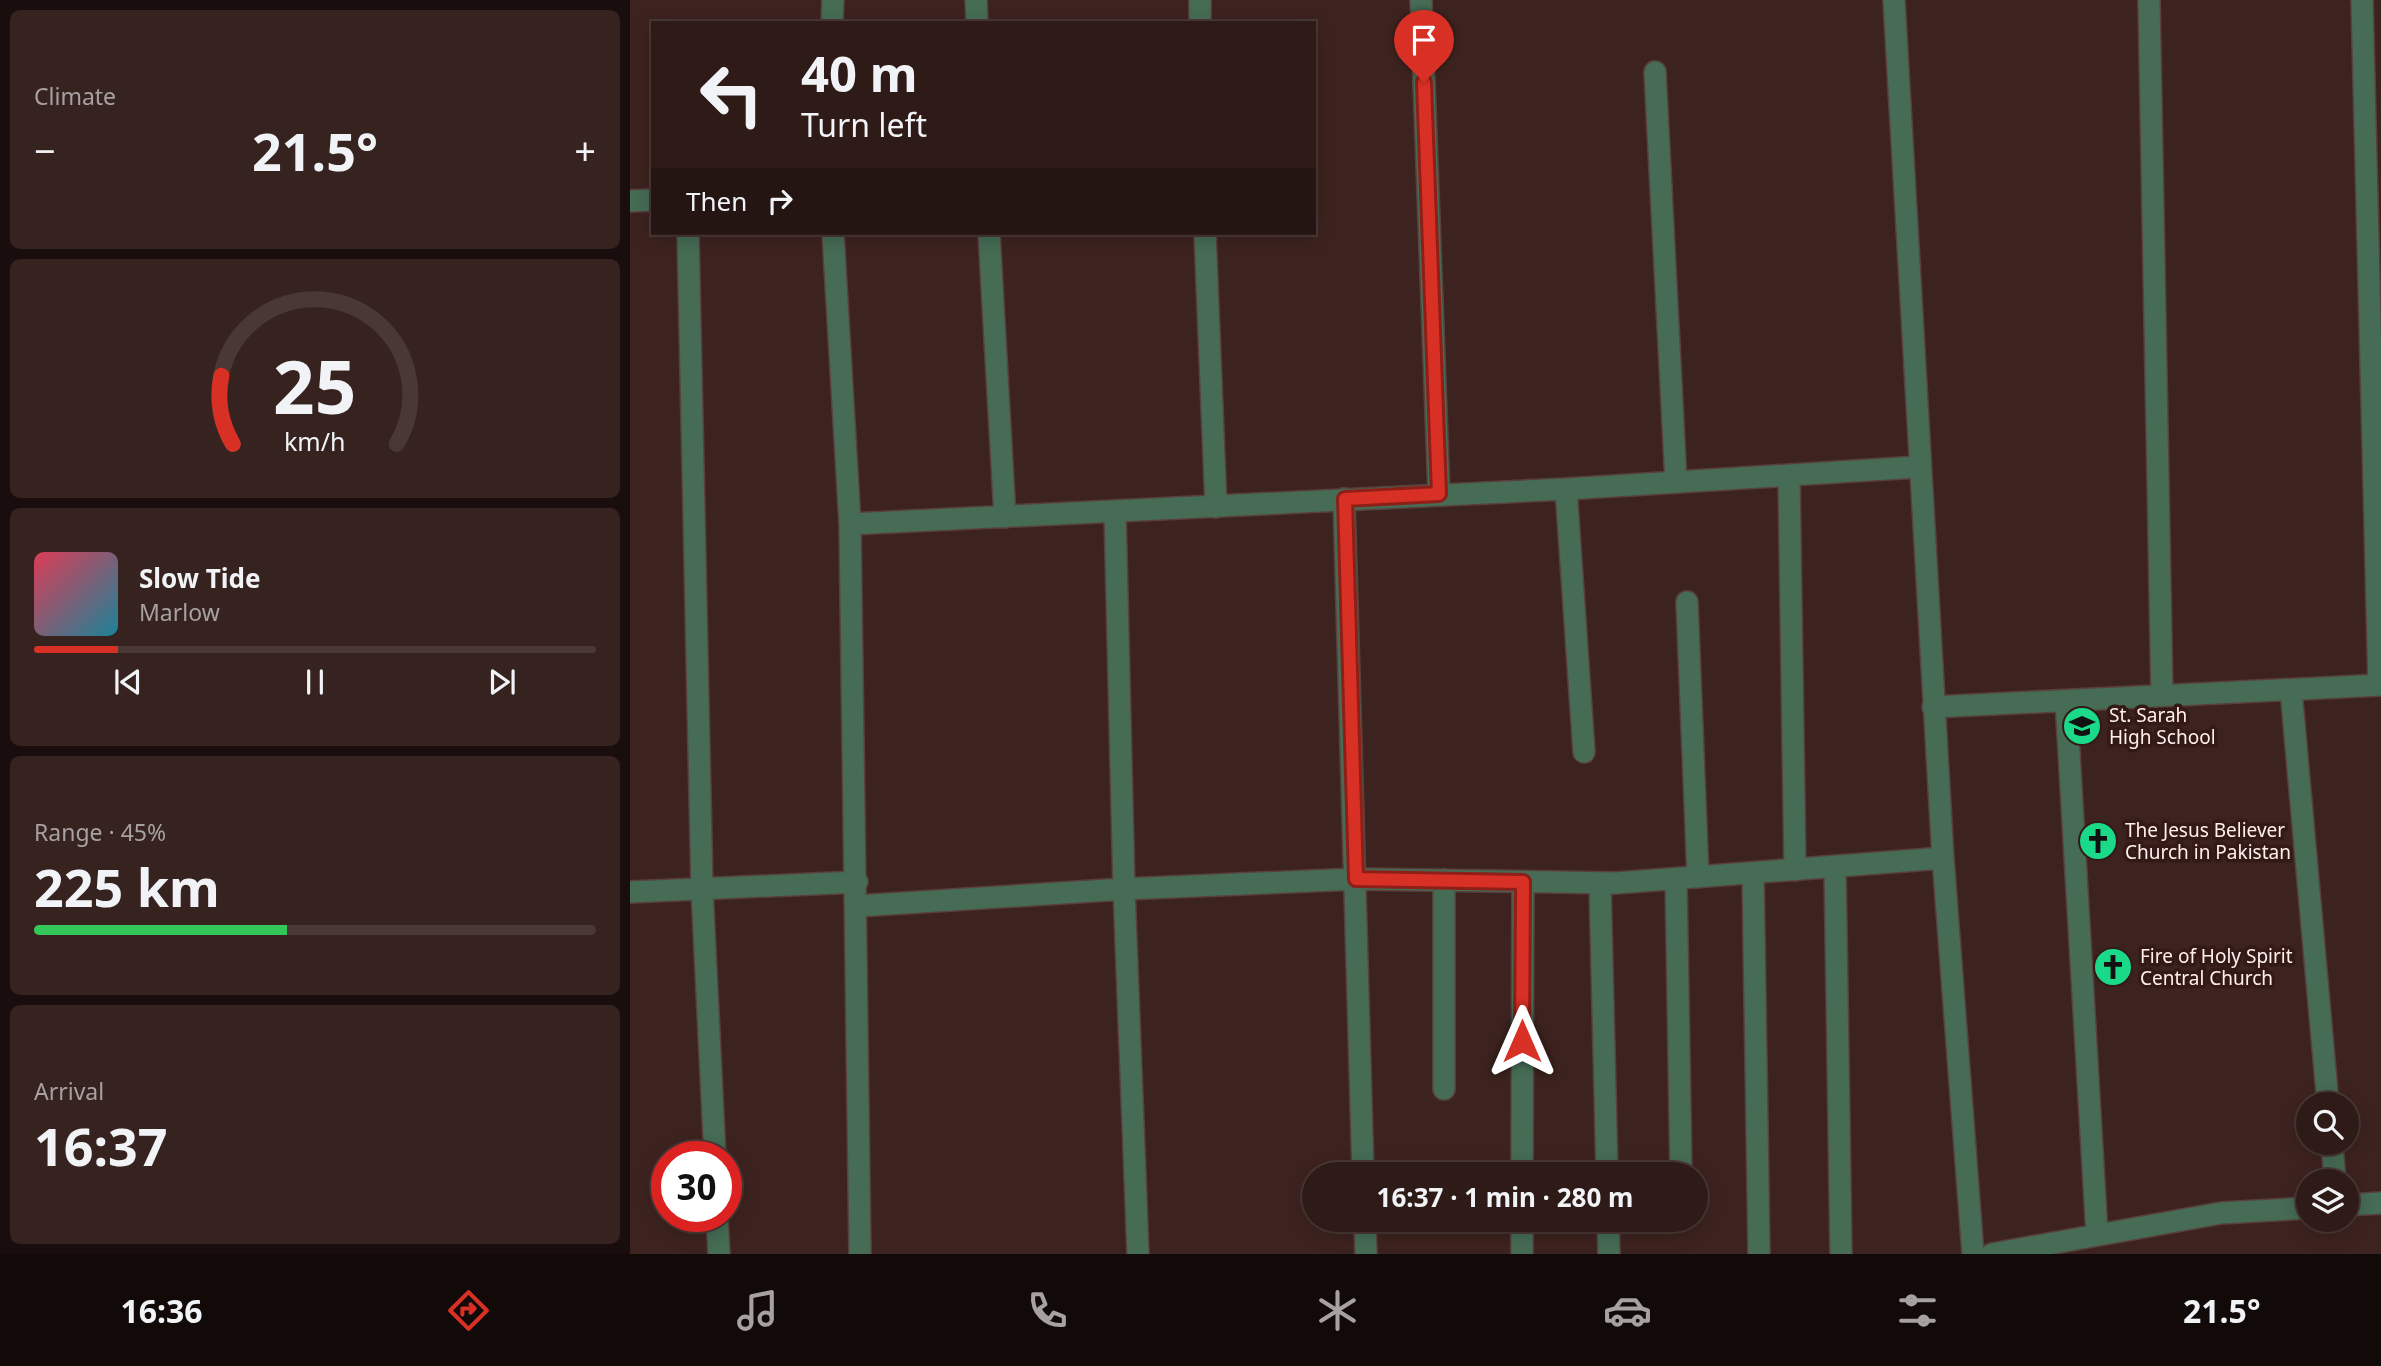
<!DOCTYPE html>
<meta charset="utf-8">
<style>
body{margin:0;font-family:"Noto Sans",sans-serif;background:#362320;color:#f1f3f6;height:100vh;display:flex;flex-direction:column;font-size:26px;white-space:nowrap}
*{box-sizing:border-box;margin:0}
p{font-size:23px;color:#a7a1a1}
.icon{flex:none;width:38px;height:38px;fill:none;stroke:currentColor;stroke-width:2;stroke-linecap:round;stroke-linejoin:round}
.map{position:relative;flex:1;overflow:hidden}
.side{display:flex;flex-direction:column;gap:10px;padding:10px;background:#190e0d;width:630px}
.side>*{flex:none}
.banner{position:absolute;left:21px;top:21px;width:665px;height:214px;border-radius:0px;box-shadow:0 4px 18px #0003,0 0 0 2px #493836;background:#2e1a17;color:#f1f3f6;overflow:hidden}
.buttons{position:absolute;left:1666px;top:1092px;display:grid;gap:14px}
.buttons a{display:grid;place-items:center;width:63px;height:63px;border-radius:50%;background:#2e1a17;box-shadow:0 4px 18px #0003,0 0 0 2px #493836;font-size:35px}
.speed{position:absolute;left:21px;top:1141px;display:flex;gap:14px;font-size:35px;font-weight:700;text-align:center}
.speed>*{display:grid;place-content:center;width:91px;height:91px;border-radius:50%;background:#2e1a17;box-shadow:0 4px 18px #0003,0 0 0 2px #493836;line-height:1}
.speed .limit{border:10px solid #d22;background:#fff;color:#111}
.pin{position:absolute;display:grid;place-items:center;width:60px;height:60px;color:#fff;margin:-72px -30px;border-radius:50% 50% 50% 0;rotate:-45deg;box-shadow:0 0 7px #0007}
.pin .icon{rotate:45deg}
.me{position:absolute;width:77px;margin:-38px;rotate:0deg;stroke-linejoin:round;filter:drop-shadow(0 0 5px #0008)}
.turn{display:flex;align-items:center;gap:24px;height:147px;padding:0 35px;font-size:32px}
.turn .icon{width:91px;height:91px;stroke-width:2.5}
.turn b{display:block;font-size:49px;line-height:60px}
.then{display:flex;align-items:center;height:66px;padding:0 35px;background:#0003;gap:14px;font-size:26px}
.big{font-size:52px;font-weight:700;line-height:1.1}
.side .tile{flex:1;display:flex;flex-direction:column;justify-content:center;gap:10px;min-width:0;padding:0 24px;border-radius:10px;background:#362320}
.side .dial{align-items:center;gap:0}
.dial svg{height:182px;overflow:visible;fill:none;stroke:#493836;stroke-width:7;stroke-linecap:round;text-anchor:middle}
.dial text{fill:#f1f3f6;stroke:none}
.song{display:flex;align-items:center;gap:21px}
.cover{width:84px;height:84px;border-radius:10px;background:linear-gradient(135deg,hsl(350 70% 55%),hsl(190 70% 35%))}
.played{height:7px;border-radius:4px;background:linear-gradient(90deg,#d93025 15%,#493836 15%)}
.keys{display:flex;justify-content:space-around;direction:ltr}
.heat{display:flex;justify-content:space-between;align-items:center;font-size:38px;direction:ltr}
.charge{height:10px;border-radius:5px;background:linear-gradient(90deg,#34c759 45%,#493836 0)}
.trip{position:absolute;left:672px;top:1162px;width:406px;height:70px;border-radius:35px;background:#2e1a17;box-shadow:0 4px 18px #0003,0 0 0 2px #493836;font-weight:700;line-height:70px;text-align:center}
.tab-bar{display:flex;height:112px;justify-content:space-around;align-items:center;background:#120a09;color:#a7a1a1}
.tab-bar .icon{width:49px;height:49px}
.tab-bar .selected{color:#d93025}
.tab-bar b{font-size:32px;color:#f1f3f6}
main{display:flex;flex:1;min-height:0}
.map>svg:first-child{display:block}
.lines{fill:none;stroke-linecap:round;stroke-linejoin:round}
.street-casing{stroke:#58403c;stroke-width:24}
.street{stroke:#466c55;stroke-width:21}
.route-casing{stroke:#8d1f18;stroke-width:18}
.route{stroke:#d93025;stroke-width:12}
.labels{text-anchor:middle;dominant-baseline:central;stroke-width:7;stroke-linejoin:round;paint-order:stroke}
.poi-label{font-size:19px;fill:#fff0ee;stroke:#331a16;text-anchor:start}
</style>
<main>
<section class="side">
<div class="tile"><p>Climate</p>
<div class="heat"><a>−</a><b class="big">21.5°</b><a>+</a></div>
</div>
<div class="tile dial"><svg viewBox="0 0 100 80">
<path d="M14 69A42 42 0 1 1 86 69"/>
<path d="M14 69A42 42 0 0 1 9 39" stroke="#d93025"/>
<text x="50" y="56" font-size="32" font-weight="700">25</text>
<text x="50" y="72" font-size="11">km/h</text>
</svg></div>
<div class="tile">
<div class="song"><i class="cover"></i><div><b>Slow Tide</b><p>Marlow</p></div></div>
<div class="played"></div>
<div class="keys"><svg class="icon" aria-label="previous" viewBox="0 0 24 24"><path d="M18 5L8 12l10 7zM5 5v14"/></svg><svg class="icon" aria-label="pause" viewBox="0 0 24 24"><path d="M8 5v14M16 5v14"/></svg><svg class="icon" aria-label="next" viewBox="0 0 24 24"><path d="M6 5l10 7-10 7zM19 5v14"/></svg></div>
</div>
<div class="tile"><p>Range · 45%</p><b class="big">225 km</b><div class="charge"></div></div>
<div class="tile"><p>Arrival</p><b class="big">16:37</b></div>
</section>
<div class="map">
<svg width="1751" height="1254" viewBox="0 0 1751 1254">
<rect width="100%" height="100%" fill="#3d231f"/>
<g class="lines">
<defs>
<path id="street" d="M346,0L347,23
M570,0V23
M791,0L809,494
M1264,0L1313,858L1343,1254
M1519,0L1532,696
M1732,0L1749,685
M202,23L203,0
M1025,72L1046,482
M0,201L23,200
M58,233L72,889L85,1157
M203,233L220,524L230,1254
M359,233L375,517
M575,233L586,507
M1159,476L1165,870
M936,489L954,752
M714,499L733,1174
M485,512L494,889L508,1254
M220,524L936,489L1288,467
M1057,602L1068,877
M1661,690L1698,1104
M1436,701L1467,1235
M1303,707L1751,685
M1205,866L1211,1254
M1123,873L1129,1254
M1046,879L1051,1174
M814,880V1089
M970,883L977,1174
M0,892L227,882
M227,906L494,889L726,879L986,883L1313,858
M1702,1143L1705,1181
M892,1174L893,882
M1717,1205L1751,1203
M87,1216L89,1254
M735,1220L736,1254
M978,1220L979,1254
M892,1254V1220
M1362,1254L1591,1213L1678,1208"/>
</defs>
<!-- street casing -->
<use href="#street" class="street-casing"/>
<!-- street -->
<use href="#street" class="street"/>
</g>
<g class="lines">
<defs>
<path id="route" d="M794,82L809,494L715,499L726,879L893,882L892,1041"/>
</defs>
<!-- route casing -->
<use href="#route" class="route-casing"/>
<!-- route -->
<use href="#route" class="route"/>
</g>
<!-- icons -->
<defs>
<symbol id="school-disc" viewBox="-11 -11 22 22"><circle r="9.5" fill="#1ad988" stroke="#331a16"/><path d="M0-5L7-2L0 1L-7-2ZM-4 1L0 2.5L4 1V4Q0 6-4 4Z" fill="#111"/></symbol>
<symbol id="church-disc" viewBox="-11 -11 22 22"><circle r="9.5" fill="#1ad988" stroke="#331a16"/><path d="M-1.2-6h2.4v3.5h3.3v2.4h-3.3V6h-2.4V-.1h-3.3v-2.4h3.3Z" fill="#111"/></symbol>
</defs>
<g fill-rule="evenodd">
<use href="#school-disc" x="1430" y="704" width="44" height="44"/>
<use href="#church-disc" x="1446" y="819" width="44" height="44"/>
<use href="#church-disc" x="1461" y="945" width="44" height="44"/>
</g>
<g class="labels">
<!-- poi labels -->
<g class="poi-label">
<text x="1479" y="715">St. Sarah<tspan x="1479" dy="22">High School</tspan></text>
<text x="1495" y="830">The Jesus Believer<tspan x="1495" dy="22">Church in Pakistan</tspan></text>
<text x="1510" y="956">Fire of Holy Spirit<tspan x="1510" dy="22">Central Church</tspan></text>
</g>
</g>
</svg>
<div class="buttons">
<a><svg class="icon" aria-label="search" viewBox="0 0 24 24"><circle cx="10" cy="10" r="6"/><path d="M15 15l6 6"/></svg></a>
<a><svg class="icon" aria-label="layers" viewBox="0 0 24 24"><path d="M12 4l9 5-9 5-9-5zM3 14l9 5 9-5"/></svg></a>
</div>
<div class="speed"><div class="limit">30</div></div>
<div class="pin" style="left:794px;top:82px;background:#d93025"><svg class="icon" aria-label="arrive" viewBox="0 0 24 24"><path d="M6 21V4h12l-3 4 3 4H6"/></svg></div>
<svg class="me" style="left:892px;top:1041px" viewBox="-20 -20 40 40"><path d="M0-17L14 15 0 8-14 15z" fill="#d93025" stroke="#fff" stroke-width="4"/></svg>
<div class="trip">16:37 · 1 min · 280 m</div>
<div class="banner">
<div class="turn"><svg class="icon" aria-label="left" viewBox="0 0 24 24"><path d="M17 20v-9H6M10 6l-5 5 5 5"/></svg><div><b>40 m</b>Turn left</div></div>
<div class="then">Then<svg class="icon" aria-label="right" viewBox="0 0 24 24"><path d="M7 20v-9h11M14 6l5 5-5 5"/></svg></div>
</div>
</div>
</main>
<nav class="tab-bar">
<b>16:36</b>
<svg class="icon selected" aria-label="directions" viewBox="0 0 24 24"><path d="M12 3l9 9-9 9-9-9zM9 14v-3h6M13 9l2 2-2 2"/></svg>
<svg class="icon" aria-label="music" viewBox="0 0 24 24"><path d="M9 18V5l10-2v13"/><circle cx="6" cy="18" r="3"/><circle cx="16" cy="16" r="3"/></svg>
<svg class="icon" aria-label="phone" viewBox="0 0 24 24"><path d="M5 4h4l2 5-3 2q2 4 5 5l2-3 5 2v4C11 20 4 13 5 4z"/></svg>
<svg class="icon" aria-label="climate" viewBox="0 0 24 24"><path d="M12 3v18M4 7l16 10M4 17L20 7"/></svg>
<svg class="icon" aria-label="car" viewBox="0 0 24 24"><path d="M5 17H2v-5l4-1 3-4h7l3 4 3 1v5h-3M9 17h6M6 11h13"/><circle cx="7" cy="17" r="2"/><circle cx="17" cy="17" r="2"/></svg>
<svg class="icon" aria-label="filters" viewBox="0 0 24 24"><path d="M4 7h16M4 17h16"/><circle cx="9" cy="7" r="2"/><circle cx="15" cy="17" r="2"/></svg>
<b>21.5°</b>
</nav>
